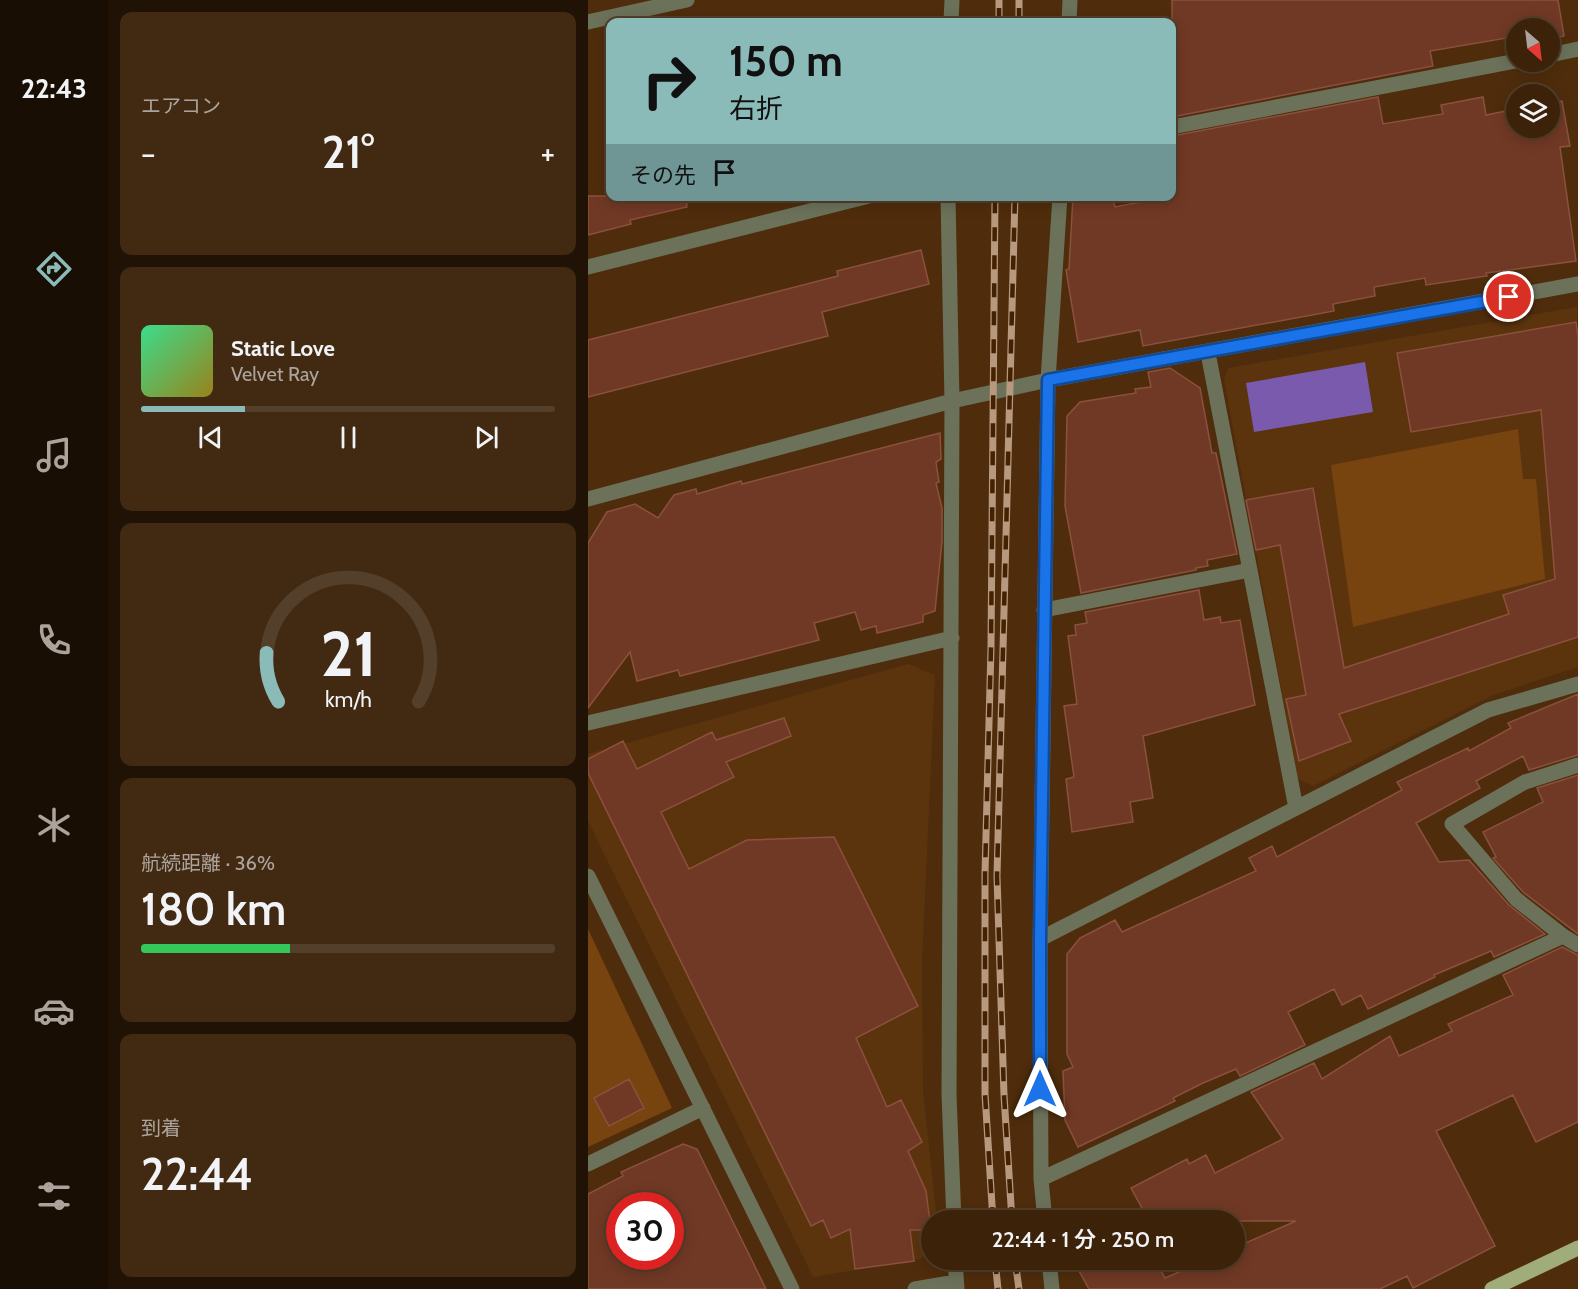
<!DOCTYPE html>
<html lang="ja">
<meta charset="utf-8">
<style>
body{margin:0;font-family:Cabin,"Noto Sans JP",sans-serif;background:#422a12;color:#f1f3f6;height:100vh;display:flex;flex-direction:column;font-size:22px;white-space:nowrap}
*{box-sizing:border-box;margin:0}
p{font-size:20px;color:#aca49c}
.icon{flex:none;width:33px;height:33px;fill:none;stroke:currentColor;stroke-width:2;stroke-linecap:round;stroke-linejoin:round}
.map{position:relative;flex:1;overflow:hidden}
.panel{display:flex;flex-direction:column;gap:12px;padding:12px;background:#201305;width:480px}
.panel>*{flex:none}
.guide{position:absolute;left:18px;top:18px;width:570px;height:183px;border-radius:12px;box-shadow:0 3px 15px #0003,0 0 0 2px #543f2a;background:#8bbbb9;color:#111;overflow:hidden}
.needle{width:39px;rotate:152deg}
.tools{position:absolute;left:918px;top:18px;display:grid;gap:12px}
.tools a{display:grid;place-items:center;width:54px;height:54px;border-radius:50%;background:#3b2209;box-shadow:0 3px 15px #0003,0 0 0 2px #543f2a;font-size:30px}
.speed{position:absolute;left:18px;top:1192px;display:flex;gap:12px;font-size:30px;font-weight:700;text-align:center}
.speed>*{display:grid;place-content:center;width:78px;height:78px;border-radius:50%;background:#3b2209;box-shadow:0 3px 15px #0003,0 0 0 2px #543f2a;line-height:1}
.speed .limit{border:9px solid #d22;background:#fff;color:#111}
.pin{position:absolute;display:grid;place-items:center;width:51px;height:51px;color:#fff;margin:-26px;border:3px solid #fff;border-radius:50%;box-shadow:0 2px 6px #0007}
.me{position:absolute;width:66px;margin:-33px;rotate:0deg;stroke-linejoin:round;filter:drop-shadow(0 0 4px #0008)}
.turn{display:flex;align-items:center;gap:21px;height:126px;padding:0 24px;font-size:27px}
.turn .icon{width:78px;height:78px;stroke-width:2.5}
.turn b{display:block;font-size:42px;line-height:51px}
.then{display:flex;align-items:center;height:57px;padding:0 24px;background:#0003;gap:12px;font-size:22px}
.big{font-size:45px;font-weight:600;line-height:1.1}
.panel .card{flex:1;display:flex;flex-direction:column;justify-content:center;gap:9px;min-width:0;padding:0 21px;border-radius:12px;background:#422a12}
.panel .dial{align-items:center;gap:0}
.dial svg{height:156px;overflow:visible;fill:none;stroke:#543f2a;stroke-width:7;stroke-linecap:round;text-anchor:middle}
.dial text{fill:#f1f3f6;stroke:none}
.song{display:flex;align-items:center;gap:18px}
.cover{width:72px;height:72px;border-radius:9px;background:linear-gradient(135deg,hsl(150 70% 55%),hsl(50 70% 35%))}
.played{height:6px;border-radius:3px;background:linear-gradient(90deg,#8bbbb9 25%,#543f2a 25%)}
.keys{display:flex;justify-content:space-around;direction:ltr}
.heat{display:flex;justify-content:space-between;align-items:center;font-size:33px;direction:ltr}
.charge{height:9px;border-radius:4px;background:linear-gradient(90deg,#34c759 36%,#543f2a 0)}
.trip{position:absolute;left:333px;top:1210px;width:324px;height:60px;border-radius:30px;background:#3b2209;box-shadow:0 3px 15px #0003,0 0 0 2px #543f2a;font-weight:600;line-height:60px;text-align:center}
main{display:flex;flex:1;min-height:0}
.tab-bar{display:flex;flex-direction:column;width:108px;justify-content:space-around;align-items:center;background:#180e04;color:#aca49c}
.tab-bar .icon{width:42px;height:42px}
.tab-bar .on{color:#8bbbb9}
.tab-bar b{font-size:27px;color:#f1f3f6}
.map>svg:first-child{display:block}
.built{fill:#5b340e}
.green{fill:#77430f}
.water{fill:#7a5aac}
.building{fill:#703925;stroke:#8b513d;stroke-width:1.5;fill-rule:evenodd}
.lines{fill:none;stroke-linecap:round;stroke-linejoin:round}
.minor{stroke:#6c725a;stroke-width:15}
.major{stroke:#a0ad7a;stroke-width:15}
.rail-casing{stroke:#b7997f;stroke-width:7}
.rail{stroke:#442201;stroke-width:4.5;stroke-dasharray:14;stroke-linecap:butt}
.route-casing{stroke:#114b97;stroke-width:15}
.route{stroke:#1a73e8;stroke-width:10}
</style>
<main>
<nav class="tab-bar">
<b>22:43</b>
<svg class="icon on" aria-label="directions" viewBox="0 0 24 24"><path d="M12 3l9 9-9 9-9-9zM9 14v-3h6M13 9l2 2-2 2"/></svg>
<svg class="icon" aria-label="music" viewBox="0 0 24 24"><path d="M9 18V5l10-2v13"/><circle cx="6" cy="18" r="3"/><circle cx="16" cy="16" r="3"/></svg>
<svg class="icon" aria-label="phone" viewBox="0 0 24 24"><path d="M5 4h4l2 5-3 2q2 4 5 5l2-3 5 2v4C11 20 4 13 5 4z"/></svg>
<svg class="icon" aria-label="climate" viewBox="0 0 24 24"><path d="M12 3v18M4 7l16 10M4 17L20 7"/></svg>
<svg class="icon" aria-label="car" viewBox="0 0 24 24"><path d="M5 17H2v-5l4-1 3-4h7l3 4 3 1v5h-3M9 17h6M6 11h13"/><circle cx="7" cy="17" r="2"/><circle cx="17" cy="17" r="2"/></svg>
<svg class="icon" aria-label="filters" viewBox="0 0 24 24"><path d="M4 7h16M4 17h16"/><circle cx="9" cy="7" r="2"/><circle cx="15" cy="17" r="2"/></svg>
</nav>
<section class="panel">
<div class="card"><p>エアコン</p>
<div class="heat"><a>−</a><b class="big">21°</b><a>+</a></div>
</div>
<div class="card">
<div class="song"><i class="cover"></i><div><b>Static Love</b><p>Velvet Ray</p></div></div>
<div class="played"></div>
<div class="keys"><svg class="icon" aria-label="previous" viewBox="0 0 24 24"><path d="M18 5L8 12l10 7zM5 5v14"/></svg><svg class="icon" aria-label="pause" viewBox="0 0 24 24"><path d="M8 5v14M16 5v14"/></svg><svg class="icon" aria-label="next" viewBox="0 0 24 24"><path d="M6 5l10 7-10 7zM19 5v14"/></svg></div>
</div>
<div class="card dial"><svg viewBox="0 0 100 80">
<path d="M14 69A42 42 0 1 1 86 69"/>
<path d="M14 69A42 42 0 0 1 8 44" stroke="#8bbbb9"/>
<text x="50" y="56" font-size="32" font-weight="700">21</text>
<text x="50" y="72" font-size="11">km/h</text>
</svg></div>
<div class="card"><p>航続距離 · 36%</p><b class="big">180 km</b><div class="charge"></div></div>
<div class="card"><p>到着</p><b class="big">22:44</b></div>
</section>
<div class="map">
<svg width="990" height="1289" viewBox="0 0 990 1289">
<rect width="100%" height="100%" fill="#4f2d0c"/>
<!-- built -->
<path class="built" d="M989,307L990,667L905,695L725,786L710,779L636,379L640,368Z
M320,664L347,675L334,963L335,1091L349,1221H344L343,1250L333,1259L225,1277L0,821V754Z"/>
<!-- green -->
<path class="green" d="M930,429L935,479H948L957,579L765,627L743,465Z
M0,929L84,1108L0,1147Z"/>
<!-- water -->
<path class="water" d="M777,362L785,412L666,432L658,383Z"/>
<!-- building -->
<path class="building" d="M584,0H970L976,36L962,39V28H928V45H926L924,37L842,51L845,66L584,117Z
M790,97L795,124L855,114L853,105L895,97L898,115L928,109V128H962V104L974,101L982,146L972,147L988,261L898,273L899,276L838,285L837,278L786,287L787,296L745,304L746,311L555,346L552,330L490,342L478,270L481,269L485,196H524L527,207L584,196V136Z
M0,196H98L99,207L42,220L43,224L0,235Z
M333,250L341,284L234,312L240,336L0,397V340L250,276L249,271Z
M988,322L990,337V637L751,714L763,741L711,761L698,699L718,695L692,545L668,550L658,500L725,488L756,668L921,614L915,595L967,579L953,410L823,432L809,353Z
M582,368L612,388L624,453H628L649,554L619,560L620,566L608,568V570L493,593L477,506L479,416L492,402L548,393L547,389L563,387L560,372Z
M352,433L353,459L348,462L351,482L348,483L354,508V541L347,611L335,615V622L289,633L288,626L273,630L267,612L226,623L231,640L92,676L90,670L49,681L42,652L0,708V543L19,512L47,504L70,518L86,495L108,489L109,494L153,481L154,484Z
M611,590L616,620L632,617L633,623L652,620L667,705L555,736L565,798L542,802L545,822L484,832L478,779L486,777L476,706L489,704L480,636L488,635L487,625L499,623L497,612Z
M990,694V755L941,770L935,756L888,781L892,788L828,823L851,862L881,860L921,905L957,934L906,957L903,951L846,975L847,977L780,1009L773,995L754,1005L746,989L700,1012L717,1045L652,1076L648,1069L615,1083L585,1098L587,1101L490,1147L477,1120L475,1071L485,1067L479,1054V954L492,938L527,920L534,932L668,871L661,858L684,846L689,857L814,790L809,782L880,748L881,751L923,728L920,723Z
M196,718L203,736L138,762L146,777L73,812L101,869L159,840L246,837L330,1006L268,1038L299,1107L313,1100L334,1142L320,1151L338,1191L343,1230H322L326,1261L267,1269L262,1229L243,1238L235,1220L223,1226L0,773V759L35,741L49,769L124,732L128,740Z
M990,775V934L935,892L905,858L908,857L895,832L955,802L949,788Z
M974,947L990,955V1122L948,1142L925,1095L848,1131L907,1246L825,1288L819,1276L792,1289H501L485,1260H567L577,1278L619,1260H646V1248L708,1221H561L543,1188L599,1159L601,1164L618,1155L627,1173L695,1139L663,1092L726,1063L734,1079L802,1036L811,1056L864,1031L860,1024L925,995L915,975Z
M41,1079L56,1108L21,1126L6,1098Z
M95,1144L109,1149L178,1289H0V1194L35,1176L33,1172ZM32,1206H82V1257H32Z"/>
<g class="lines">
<!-- minor -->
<path class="minor" d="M0,22L99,0
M363,22L364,0
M481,22L482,0
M962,55L990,49
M584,127L928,61
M360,196L364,401L361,1095L366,1221
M0,267L281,196
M620,353L708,808
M0,499L364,401L460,380L990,284
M456,610L662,570
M0,723L364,638
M0,876L204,1289
M975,936L928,899L864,824L937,782L990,765
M452,939L900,710L990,684
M0,1164L115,1108
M453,1179L452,953L460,380L472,196
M457,1221L453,1179L975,936L990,945
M367,1260L369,1289
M461,1260L464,1289
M327,1289L368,1282"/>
<!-- major -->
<path class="major" d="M904,1289L990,1248"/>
<defs>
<path id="rail" d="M411,22V0
M431,22V0
M405,1221L397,1094V874L403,647L407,196
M424,1221L416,1095L409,876L427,196
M407,1260L410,1289
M427,1260L431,1289"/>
</defs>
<!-- rail casing -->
<use href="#rail" class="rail-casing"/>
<!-- rail -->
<use href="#rail" class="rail"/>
</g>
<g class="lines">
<defs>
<path id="route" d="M452,1089V939L460,380L921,297"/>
</defs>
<!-- route casing -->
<use href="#route" class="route-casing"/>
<!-- route -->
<use href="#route" class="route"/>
</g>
</svg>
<div class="tools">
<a><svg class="needle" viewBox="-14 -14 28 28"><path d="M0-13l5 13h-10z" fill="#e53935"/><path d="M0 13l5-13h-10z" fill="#aca49c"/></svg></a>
<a><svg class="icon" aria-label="layers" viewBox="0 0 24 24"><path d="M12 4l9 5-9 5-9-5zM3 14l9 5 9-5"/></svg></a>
</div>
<div class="speed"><div class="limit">30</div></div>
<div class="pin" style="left:921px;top:297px;background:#d93025"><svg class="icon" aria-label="arrive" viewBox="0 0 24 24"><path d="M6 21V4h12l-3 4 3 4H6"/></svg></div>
<svg class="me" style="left:452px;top:1089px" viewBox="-20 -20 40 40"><path d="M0-17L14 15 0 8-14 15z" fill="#1a73e8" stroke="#fff" stroke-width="4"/></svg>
<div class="trip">22:44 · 1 分 · 250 m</div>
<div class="guide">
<div class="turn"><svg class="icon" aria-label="right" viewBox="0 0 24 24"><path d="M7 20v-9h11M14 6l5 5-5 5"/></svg><div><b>150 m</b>右折</div></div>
<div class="then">その先<svg class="icon" aria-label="arrive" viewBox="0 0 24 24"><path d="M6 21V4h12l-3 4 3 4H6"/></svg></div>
</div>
</div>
</main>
